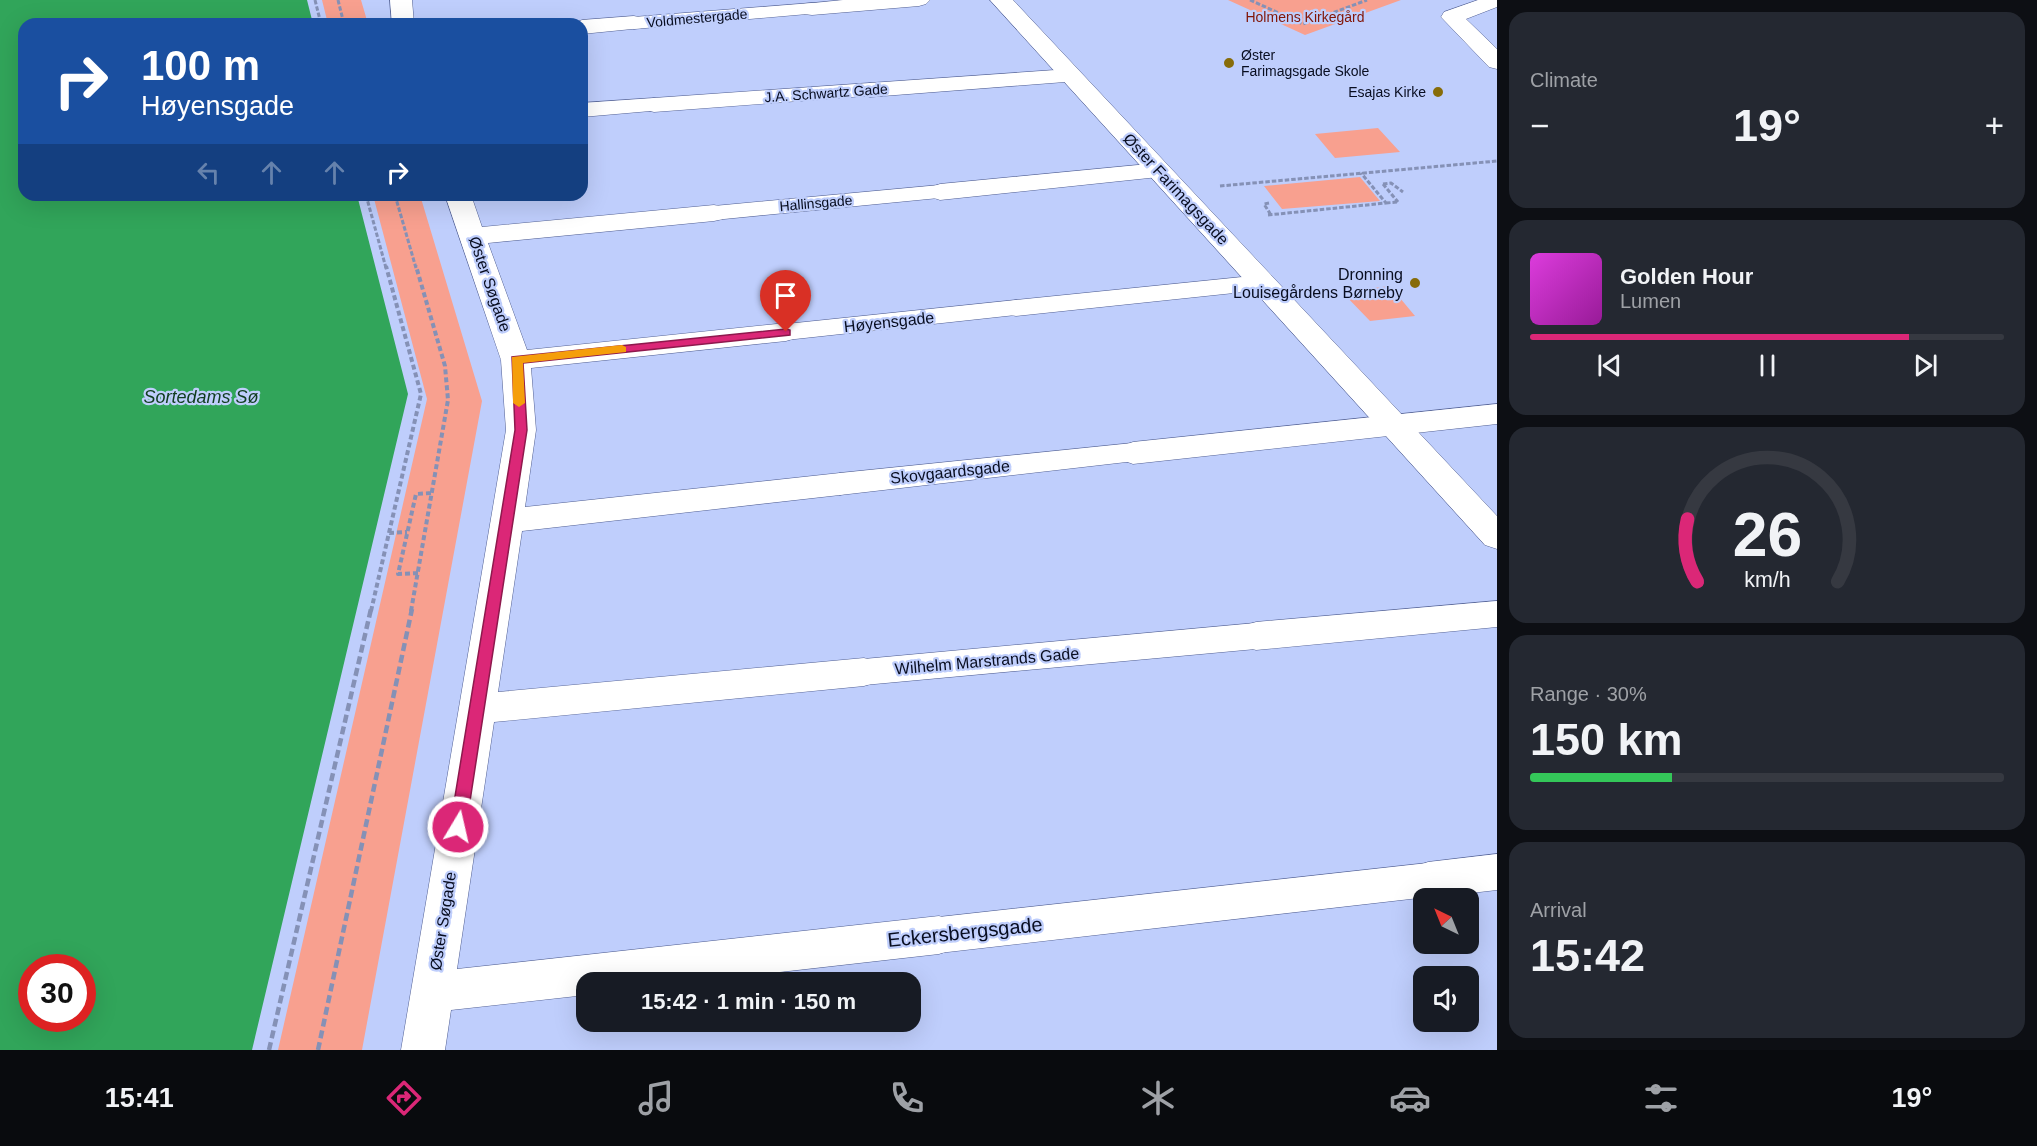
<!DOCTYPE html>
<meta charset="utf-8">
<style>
body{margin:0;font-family:Arial,sans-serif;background:#242831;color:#f1f3f6;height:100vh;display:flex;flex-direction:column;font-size:22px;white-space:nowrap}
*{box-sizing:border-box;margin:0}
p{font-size:20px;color:#9ea1a6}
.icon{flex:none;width:33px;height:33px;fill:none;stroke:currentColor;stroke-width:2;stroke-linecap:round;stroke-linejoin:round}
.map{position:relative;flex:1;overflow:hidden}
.details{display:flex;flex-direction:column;gap:12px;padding:12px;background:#0d0f14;width:540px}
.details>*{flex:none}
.hud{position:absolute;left:18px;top:18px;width:570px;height:183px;border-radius:18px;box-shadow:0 6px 24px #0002;background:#1a4fa0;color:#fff;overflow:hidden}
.needle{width:39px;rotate:317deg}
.tools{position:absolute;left:1413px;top:888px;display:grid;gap:12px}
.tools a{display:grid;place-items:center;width:66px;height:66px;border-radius:12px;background:#171b24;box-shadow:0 6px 24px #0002;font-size:30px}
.speed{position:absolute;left:18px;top:954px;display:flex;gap:12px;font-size:30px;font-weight:700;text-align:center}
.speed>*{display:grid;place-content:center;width:78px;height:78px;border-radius:50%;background:#171b24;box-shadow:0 6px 24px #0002;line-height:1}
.speed .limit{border:9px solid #d22;background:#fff;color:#111}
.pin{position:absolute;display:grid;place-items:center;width:51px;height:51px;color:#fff;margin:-62px -26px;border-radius:50% 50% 50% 0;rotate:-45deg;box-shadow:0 0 6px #0007}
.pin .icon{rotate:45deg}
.me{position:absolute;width:66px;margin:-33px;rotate:9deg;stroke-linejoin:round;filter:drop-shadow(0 0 4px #0008)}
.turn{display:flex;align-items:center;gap:21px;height:126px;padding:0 24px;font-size:27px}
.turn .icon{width:78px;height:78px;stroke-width:2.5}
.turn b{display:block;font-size:42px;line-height:51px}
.lanes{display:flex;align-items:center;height:57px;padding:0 24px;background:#0003;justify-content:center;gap:30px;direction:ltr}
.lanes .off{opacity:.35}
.big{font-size:45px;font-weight:700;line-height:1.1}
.details .tile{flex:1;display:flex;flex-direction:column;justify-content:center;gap:9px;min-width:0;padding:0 21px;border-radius:18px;background:#242831}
.details .dial{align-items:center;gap:0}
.dial svg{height:156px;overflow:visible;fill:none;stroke:#363941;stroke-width:7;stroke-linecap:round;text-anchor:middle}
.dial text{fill:#f1f3f6;stroke:none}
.song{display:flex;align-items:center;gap:18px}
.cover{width:72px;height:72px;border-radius:9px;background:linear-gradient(135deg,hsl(300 70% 55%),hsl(300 70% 35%))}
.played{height:6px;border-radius:3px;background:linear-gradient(90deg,#db2777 80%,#363941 80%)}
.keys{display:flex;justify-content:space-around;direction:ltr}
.heat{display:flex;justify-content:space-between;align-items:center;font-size:33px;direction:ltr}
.charge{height:9px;border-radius:4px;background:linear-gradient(90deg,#34c759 30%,#363941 0)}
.trip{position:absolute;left:576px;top:972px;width:345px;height:60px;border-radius:18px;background:#171b24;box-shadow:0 6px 24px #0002;font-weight:700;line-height:60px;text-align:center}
.tabs{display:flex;height:96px;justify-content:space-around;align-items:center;background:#090b0e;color:#9ea1a6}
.tabs .icon{width:42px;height:42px}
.tabs .on{color:#db2777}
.tabs b{font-size:27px;color:#f1f3f6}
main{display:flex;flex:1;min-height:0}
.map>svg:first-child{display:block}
.green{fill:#f8a08f}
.water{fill:#31a55a;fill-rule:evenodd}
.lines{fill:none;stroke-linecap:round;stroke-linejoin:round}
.pedestrian-casing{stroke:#526093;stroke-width:1}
.minor-casing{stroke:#526093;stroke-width:1}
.tertiary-casing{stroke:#526093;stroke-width:1}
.path-far2{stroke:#8591b6;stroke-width:3;stroke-dasharray:4.5 2;stroke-linecap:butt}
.path-far1{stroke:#8591b6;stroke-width:4;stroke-dasharray:5 3;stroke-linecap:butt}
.path{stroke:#8591b6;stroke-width:4.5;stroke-dasharray:8 4;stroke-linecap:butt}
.pedestrian{fill:#fff;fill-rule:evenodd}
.minor{fill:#fff;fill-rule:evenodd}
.tertiary{fill:#fff;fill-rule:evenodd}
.route{fill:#db2777;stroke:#8e194d;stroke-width:1.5}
.slow{fill:#f59e0b}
.poi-dot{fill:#876c09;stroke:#bfcefc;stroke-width:2}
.labels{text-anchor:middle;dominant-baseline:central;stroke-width:4.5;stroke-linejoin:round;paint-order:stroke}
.far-park-label{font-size:14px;fill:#811507;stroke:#bfcefc}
.far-street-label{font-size:14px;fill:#080d20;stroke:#bfcefc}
.far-poi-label{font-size:14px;fill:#080d20;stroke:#bfcefc;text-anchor:start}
.street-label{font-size:16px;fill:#080d20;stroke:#bfcefc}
.poi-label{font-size:16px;fill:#080d20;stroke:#bfcefc;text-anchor:end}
.water-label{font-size:18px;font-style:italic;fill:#103d1f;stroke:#bfcefc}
.near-street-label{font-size:20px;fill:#080d20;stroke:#bfcefc}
</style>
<main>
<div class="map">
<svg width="1497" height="1050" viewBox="0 0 1497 1050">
<rect width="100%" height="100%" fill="#bfcefc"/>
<!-- green -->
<path class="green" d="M322,0H361L368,24H328Z
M1228,0H1401L1305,35Z
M1378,128L1400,152L1335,158L1315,134Z
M1360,177L1380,201L1282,209L1264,186Z
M373,195H420L482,401L362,1050H278L427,399Z
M1390,286L1415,316L1370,321L1342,292Z"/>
<!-- water -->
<path class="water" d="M0,0H307L313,24H24V195H357L408,394L252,1050H0ZM32,968H82V1018H32Z"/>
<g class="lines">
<defs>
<path id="pedestrian" d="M812,3L819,5L822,9L819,13L634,29L627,27L624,23L627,19L634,17Z
M870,83L878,85L881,90L878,95L654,112L646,110L643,105L646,100L654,98Z
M940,185L949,187L952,192L949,197L714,220L705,218L702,213L705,208L714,206Z
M1016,300L1025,302L1029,308L1025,314L786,340L776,338L772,332L776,326L786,324Z
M1133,443L1144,446L1148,453L1144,460L840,495L829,491L825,484L829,477L840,473Z
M1256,623L1268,627L1273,636L1268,645L1256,649L864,685L852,682L847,672L852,662L864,659Z
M1428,863L1442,868L1448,880L1442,892L1428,897L939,953L925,948L919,935L925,922L939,917Z"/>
<path id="minor" d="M390,0H412L414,24H392Z
M843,0H930L926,4L919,6L812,15L804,14L801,9L804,4Z
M1478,0H1497V7L1466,19L1497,49V69L1489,67L1441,17L1444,12Z
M634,16L642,18L645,23L642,28L582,34V24H573L582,20Z
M1070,69L1078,71L1081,76L1078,81L870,97L862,95L858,90L862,85L870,83Z
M654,98L662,100L666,105L662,110L582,117V103Z
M1159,163L1168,166L1172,171L1168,176L940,200L931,197L927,192L931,187L940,184Z
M445,195H471L482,227L714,205L723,207L727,213L723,219L714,221L488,243L527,350L786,323L796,326L800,332L796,338L786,341L531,368L536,430L525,507L840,473L851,476L856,484L851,492L840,495L522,531L498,692L864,658L877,662L882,672L877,682L864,686L494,722L457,969L939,916L954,921L960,935L954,949L939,954L692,982H586V995L451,1010L445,1050H401L506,430L501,360Z
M1262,275L1272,277L1276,283L1272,289L1016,316L1006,314L1002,308L1006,302L1016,300Z
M1497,404V424L1133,464L1122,460L1117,453L1122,446L1133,442Z
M1497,601V627L1256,650L1243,646L1238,636L1243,626L1256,622Z
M1497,854V890L1428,898L1414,893L1408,880L1414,867L1428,862Z"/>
<path id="tertiary" d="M990,0H1013L1497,516V549L1485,545Z"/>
</defs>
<!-- pedestrian casing -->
<use href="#pedestrian" class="pedestrian-casing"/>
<!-- minor casing -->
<use href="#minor" class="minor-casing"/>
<!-- tertiary casing -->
<use href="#tertiary" class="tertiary-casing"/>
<!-- path-far2 -->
<path class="path-far2" d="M315,0L321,24
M338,0L344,24
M1250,0L1303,24L1367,0
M1383,184L1391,183L1403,192
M1383,184L1398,202
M1220,186L1497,161
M366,195L386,268
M395,195L416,268
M1269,203L1264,204L1271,215
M1386,203L1398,202
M1268,215L1386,203L1361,173"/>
<!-- path-far1 -->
<path class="path-far1" d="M389,533L407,532
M418,573L398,574L416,494L432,493
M371,611L421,394L386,266
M411,611L448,400L445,366L416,266"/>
<!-- path -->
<path class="path" d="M269,1050L371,609
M318,1050L412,609"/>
<!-- pedestrian -->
<use href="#pedestrian" class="pedestrian"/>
<!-- minor -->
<use href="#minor" class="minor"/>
<!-- tertiary -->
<use href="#tertiary" class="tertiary"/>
</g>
<!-- route -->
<path class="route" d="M786,329L790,330V335L523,363L527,430L466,827L464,832H452L450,827L515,430L512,357Z"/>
<!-- slow -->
<path class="slow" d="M622,345L626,347V352L523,363L525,403L519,407L513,403L512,357Z"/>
<!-- markers -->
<g class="poi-dot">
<circle cx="1229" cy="63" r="6"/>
<circle cx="1438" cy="92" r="6"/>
<circle cx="1415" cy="283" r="6"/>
</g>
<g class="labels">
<!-- far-park labels -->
<g class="far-park-label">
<text x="1305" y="17">Holmens Kirkegård</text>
</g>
<!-- far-street labels -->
<g class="far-street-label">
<text transform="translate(697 18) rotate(-5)">Voldmestergade</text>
<text transform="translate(826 93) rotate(-4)">J.A. Schwartz Gade</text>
<text transform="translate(816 203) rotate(-5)">Hallinsgade</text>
</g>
<!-- far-poi labels -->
<g class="far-poi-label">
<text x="1241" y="55">Øster<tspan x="1241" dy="16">Farimagsgade Skole</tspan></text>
<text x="1426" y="92" text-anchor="end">Esajas Kirke</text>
</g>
<!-- street labels -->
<g class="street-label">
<text transform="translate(1176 189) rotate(47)">Øster Farimagsgade</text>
<text transform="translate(490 284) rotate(71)">Øster Søgade</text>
<text transform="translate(889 322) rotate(-6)">Høyensgade</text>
<text transform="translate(950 472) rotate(-6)">Skovgaardsgade</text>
<text transform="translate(987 661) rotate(-5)">Wilhelm Marstrands Gade</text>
<text transform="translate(443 921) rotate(-81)">Øster Søgade</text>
</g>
<!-- poi labels -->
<g class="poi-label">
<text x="1403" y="274">Dronning<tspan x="1403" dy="18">Louisegårdens Børneby</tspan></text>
</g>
<!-- water labels -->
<g class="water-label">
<text x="201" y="397">Sortedams Sø</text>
</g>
<!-- near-street labels -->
<g class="near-street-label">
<text transform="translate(965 932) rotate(-6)">Eckersbergsgade</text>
</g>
</g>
</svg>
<div class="tools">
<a><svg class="needle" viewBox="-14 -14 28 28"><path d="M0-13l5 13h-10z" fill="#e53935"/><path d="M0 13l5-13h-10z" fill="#9ea1a6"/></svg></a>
<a><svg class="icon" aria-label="sound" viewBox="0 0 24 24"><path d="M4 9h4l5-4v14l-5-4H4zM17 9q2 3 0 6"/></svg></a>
</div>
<div class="speed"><div class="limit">30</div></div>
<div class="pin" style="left:786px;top:332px;background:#d93025"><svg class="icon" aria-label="arrive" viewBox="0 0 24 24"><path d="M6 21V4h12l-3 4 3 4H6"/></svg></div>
<svg class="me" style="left:458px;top:827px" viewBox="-20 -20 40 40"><circle r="17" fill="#db2777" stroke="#fff" stroke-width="3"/><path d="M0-11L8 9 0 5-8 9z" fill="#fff"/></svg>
<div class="trip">15:42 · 1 min · 150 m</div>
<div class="hud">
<div class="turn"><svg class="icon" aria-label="right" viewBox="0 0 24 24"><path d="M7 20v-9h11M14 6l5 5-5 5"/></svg><div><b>100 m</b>Høyensgade</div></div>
<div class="lanes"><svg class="icon off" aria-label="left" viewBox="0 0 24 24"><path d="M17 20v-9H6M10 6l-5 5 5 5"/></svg><svg class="icon off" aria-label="ahead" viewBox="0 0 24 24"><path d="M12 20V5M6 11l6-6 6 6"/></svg><svg class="icon off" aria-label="ahead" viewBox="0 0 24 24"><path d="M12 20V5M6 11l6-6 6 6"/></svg><svg class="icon" aria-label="right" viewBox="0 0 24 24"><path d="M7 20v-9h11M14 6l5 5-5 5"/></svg></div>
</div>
</div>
<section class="details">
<div class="tile"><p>Climate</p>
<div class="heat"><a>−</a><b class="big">19°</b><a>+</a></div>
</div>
<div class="tile">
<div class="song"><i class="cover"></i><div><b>Golden Hour</b><p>Lumen</p></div></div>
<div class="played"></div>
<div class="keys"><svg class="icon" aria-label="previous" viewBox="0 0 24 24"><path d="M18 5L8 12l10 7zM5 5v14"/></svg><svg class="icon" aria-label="pause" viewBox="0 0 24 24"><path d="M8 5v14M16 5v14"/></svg><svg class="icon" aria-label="next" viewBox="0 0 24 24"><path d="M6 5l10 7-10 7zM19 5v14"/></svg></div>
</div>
<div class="tile dial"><svg viewBox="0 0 100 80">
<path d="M14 69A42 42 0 1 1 86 69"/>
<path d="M14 69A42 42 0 0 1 9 37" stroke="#db2777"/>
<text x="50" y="56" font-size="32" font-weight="700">26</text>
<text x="50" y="72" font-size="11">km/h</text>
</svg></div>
<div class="tile"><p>Range · 30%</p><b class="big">150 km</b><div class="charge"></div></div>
<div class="tile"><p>Arrival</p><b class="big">15:42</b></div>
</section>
</main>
<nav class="tabs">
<b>15:41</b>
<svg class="icon on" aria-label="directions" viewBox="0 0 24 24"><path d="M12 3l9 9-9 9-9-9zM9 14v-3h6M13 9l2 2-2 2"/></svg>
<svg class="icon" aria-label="music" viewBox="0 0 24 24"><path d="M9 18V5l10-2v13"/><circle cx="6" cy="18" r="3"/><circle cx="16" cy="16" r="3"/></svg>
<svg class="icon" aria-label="phone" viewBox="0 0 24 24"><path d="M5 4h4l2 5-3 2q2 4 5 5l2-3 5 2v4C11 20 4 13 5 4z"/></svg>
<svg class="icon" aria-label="climate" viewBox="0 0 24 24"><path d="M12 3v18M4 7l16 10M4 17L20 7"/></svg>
<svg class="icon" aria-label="car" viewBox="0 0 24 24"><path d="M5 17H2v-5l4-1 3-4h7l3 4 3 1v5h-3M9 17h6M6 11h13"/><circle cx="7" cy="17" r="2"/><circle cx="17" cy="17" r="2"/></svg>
<svg class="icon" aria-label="filters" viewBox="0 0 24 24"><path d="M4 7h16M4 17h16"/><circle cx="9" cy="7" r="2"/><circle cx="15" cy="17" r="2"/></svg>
<b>19°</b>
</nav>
